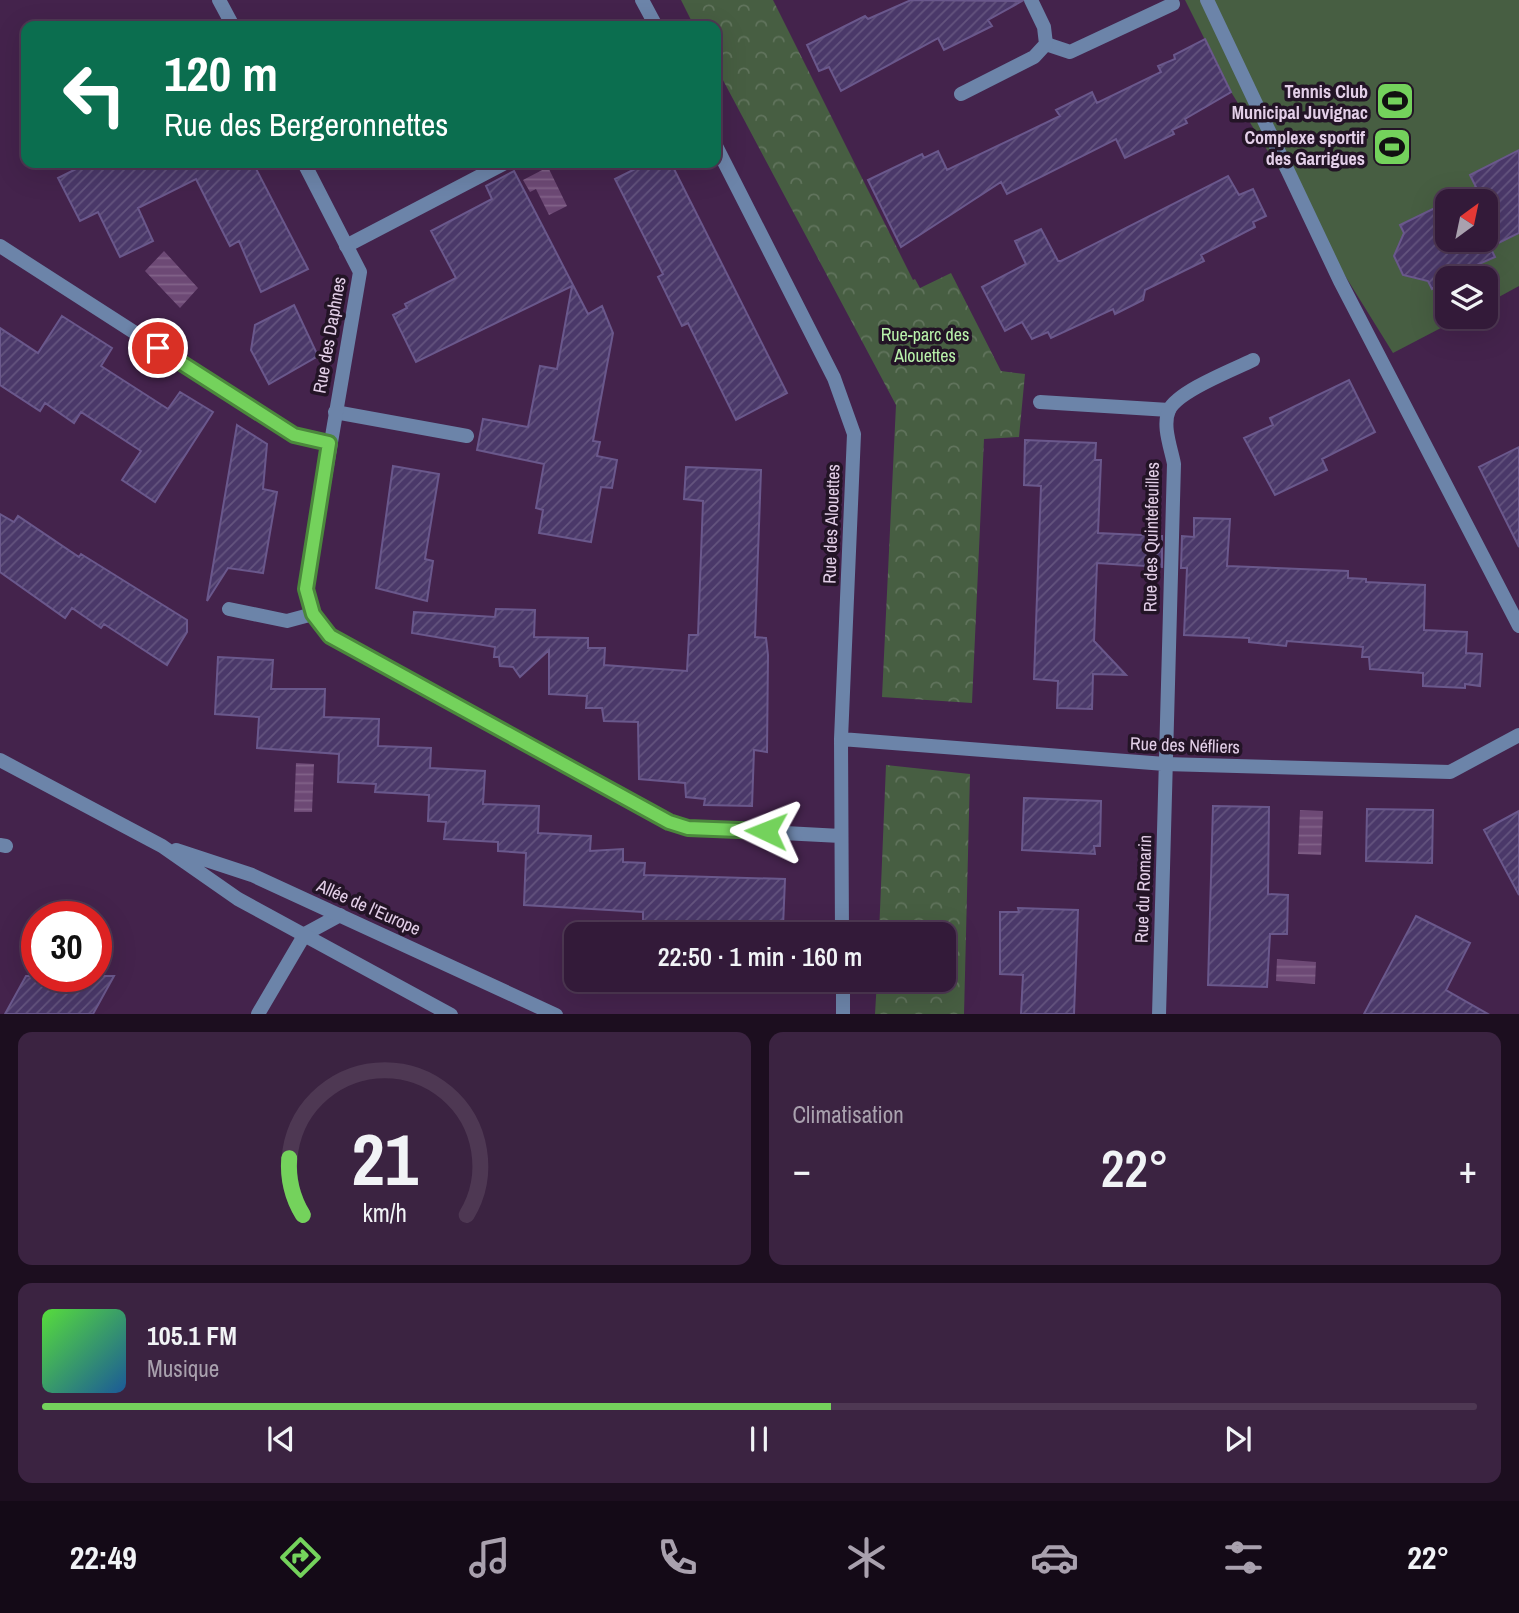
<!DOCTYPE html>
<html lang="fr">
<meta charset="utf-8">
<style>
body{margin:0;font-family:"Archivo Narrow",sans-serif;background:#3b2341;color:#f1f3f6;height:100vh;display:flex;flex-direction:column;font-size:26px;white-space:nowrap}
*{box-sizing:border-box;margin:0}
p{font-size:23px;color:#a9a1ae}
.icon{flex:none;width:38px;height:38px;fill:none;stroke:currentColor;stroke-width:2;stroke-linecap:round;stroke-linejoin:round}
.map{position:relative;height:1014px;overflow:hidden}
.sheet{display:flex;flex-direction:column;gap:18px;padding:18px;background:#1c0e1f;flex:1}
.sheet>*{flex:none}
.banner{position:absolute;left:21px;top:21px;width:700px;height:147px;border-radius:14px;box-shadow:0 7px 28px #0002,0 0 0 2px #4e3853;background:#0b6e4f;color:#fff;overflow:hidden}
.needle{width:46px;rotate:33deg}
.tools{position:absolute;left:1435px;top:189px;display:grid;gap:14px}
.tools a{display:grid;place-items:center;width:63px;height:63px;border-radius:14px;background:#331a39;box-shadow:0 7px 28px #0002,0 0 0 2px #4e3853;font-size:35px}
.speed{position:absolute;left:21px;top:901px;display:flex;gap:14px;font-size:35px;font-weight:700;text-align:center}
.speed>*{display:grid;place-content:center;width:91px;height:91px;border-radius:50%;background:#331a39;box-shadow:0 7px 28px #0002,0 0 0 2px #4e3853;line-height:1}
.speed .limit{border:10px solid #d22;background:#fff;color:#111}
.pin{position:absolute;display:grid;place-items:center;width:60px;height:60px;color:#fff;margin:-30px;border:4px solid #fff;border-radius:50%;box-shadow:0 2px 7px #0007}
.me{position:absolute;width:77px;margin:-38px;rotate:272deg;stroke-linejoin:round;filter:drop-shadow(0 0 5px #0008)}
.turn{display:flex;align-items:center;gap:24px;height:147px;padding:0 28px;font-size:32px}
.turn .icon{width:91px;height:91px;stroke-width:2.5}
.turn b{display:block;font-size:49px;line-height:60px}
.big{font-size:52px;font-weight:600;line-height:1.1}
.sheet .widget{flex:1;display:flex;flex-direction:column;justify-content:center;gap:10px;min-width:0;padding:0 24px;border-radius:14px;background:#3b2341}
.sheet .dial{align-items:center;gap:0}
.dial svg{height:182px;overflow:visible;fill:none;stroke:#4e3853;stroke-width:7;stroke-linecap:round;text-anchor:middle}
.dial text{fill:#f1f3f6;stroke:none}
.song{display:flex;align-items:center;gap:21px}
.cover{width:84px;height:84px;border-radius:10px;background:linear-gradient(135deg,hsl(110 70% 55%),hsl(210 70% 35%))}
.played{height:7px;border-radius:4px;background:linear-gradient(90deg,#74d25c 55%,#4e3853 55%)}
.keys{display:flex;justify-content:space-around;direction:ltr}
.heat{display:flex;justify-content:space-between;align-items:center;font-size:38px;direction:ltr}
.sheet .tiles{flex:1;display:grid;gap:18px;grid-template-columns:1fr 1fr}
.widget:last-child{grid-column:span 2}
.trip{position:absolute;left:564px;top:922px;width:392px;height:70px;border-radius:14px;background:#331a39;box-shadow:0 7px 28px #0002,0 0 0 2px #4e3853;font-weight:600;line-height:70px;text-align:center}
.tabs{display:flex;height:112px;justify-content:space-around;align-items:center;background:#140a17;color:#a9a1ae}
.tabs .icon{width:49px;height:49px}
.tabs .selected{color:#74d25c}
.tabs b{font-size:32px;color:#f1f3f6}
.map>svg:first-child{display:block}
.grass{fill:#475e42;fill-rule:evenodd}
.park{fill:url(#park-crowns)}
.water{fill:url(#water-rules)}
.building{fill:url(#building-hatch);stroke:#6a588c;stroke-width:2}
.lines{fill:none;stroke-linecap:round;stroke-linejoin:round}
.service{stroke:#6c84a9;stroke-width:14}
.minor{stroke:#6c84a9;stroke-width:14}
.tertiary{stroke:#6c84a9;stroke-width:14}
.route-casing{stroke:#4b883c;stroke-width:18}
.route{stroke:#74d25c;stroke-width:12}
.labels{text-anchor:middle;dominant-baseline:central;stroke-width:7;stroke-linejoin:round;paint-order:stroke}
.poi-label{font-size:18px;font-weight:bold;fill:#e3cfe8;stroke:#231426;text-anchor:end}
.park-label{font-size:18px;fill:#b9f2ab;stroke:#231426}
.street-label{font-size:18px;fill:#e3cfe8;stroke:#231426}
</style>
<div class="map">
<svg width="1519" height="1015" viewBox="0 0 1519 1015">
<defs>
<pattern id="park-crowns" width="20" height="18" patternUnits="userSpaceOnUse" patternTransform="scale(1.75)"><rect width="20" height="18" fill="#475e42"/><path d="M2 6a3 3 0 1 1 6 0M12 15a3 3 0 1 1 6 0" fill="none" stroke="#61745d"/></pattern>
<pattern id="water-rules" width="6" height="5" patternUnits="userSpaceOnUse" patternTransform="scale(1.75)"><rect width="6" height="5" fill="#6d4975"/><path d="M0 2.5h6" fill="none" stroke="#826289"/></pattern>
<pattern id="building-hatch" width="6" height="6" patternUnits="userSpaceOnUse" patternTransform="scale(1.75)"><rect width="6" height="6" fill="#4a3869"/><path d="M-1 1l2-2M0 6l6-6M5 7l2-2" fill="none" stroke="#64547e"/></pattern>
</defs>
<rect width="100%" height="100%" fill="#44234c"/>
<!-- grass -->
<path class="grass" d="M1185,0H1519V286L1486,304V278H1447V317H1462L1393,353L1231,92ZM1447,201H1486V240H1447Z"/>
<!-- park -->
<path class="park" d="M681,0H773L913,280L915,279L920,288L951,273L1001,371L1025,374L1019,437L984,439L972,703L882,697L896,405L716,67V26H694Z
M886,765L970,774L964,1014H875L877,980H943V934H879Z"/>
<!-- water -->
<path class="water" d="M548,167L567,206L549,215L536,189L530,192L523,180Z
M164,251L198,288L180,308L145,271Z
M296,763L314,764L312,812H294Z
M1300,810L1323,811L1321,855L1298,854Z
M1277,959L1316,962L1315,984L1276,981Z"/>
<!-- building -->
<path class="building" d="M911,0L1022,1L988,20L992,26L944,50L938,38L841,91L829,67L819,71L807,45L865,16L868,19Z
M1205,39L1231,92L1185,119L1187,123L1172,130L1174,134L1125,158L1116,139L1007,194L1001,182L901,247L868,180L922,154L924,158L938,151L947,170L1060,116L1056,110L1092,92L1097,103L1161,72L1158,66L1175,59L1174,55Z
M1519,150V233L1490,247L1495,257L1447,278L1432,289L1428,281L1403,275L1394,256L1404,233L1400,225L1447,202V240H1486V201H1448L1476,187L1470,175Z
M88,163H253L308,269L261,292L239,241L230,246L196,179L138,208L153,241L120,257L98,212L80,221L58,178Z
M647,163H671L787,393L736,420L688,323L682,326L658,277L663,274L615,179Z
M514,171L588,314L602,306L613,333L593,441L600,442L597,456L617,460L612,488L601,487L591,542L539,533L543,510L536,508L544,464L477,450L483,419L528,427L540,366L557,369L572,286L416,362L393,315L407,308L405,304L456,278L431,231L492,199L486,186Z
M1228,176L1239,195L1253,189L1266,216L1253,222L1255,227L1201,255L1204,261L1145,290L1143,300L1115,314L1113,309L1051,338L1048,332L1032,339L1022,322L1005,331L982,287L1026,264L1015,241L1041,229L1058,261H1061Z
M294,305L318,356L269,384L251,350L255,325Z
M62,316L112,348L101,366L168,409L180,392L213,412L155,502L122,480L141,451L81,412L74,423L45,403L40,411L0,385V328L38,353Z
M1349,380L1375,432L1322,459L1327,470L1275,495L1244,438L1273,425L1270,418Z
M237,425L267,444L263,489L277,492L263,573L228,568L207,601Z
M1025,440L1096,443L1095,460H1101L1098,533L1162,536V567L1097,563L1094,641L1126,675L1093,674L1092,709L1057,708L1058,681L1034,679L1041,486L1024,485Z
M1519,447V547L1479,467Z
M393,466L439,474L425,559L433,561L427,601L376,588Z
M686,467L761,470L755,637L766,638L768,655L767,752L754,750L752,806L704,805L705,799L686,797L685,783L639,779L638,722L604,721L602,708H586L587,696L549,694V650L520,677L513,667L500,666L499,657H494L495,647L412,633L414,612L495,617L496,609L535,610L534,637L588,638V648H605L604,665L687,671L689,635H698L703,501L684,499Z
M0,514L14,522L18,516L79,557L81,554L187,620V632L167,665L104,624L101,628L72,608L65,618L0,572Z
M1194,518L1230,519L1227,566L1348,571V578L1366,579V582L1425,585L1424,630L1467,632L1466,653L1482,654L1480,686L1465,684V688L1423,686V673L1370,669L1369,657H1362L1363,647L1287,641L1286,646L1249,642V638L1184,635L1187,568H1181L1182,536L1194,537Z
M218,657L273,660L271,689H325L324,717L379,719L378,746L431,748L430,768L485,771L483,804L539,806L538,833L591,836L590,851L623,849V862L645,863L644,875L785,879L783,927L643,923V912L524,905L526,853L498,851V842L444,839L446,822L428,821L429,795L375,792L376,784L338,782L339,754L257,748L259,717L215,714Z
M1024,798L1101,801L1100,846H1094L1095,854L1022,850Z
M1213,806L1269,807L1268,894L1288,895L1287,934H1270L1267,987L1208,985Z
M1367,809L1433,810L1432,863L1366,861Z
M1519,811V895L1484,830Z
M1018,908L1078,910L1074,1014H1021L1023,975L1000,974V912H1019Z
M1416,916L1470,943L1446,990L1488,1014H1364Z
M26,976H114L93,1014H5Z"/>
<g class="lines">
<!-- service -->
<path class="service" d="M1207,0L1340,281L1519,626
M1046,44L1070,52L1173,4
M346,246L505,163
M1040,402L1169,410
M335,412L467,436
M229,609L287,621L313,614
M0,845L6,846
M258,1014L305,934L340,915"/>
<!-- minor -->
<path class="minor" d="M219,0L233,26
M642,0L656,26
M961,94L1034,57L1046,44L1044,27L1031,0
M716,146L834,378L854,434L841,739L842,934
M304,163L360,272L306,589L313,614L330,636L669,822L688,828L841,836
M0,246L294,435L329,443
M841,739L1165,764L1450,772L1519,735
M843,980V1015
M1159,1015L1174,464C1171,448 1162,426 1169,410C1178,391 1233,370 1253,360"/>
<!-- tertiary -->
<path class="tertiary" d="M0,760L162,846L238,899L451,1015
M176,850L252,875L556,1015"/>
</g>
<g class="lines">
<defs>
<path id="route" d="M158,348L294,435L329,443L306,589L313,614L330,636L669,822L688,828L766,831"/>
</defs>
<!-- route casing -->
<use href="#route" class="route-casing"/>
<!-- route -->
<use href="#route" class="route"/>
</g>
<!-- icons -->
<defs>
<symbol id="stadium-square" viewBox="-11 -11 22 22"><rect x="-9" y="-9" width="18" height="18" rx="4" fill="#74d25c" stroke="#231426"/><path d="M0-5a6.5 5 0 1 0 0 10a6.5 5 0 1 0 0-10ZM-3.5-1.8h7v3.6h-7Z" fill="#111"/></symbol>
</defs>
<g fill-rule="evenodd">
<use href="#stadium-square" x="1373" y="79" width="44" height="44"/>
<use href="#stadium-square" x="1370" y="125" width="44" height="44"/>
</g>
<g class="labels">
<!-- poi labels -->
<g class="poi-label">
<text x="1368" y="91">Tennis Club<tspan x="1368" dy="21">Municipal Juvignac</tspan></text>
<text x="1365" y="137">Complexe sportif<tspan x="1365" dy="21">des Garrigues</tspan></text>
</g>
<!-- park labels -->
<g class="park-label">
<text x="925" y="334">Rue-parc des<tspan x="925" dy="21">Alouettes</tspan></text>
</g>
<!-- street labels -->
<g class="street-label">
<text transform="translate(329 335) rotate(-80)">Rue des Daphnes</text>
<text transform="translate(831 524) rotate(-88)">Rue des Alouettes</text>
<text transform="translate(1151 537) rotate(-89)">Rue des Quintefeuilles</text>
<text transform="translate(1185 745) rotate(2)">Rue des Néfliers</text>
<text transform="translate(1143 889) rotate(-88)">Rue du Romarin</text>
<text transform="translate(369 907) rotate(24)">Allée de l'Europe</text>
</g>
</g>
</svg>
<div class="tools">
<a><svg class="needle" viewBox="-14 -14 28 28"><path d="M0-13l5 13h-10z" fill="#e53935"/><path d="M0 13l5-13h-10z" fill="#a9a1ae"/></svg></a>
<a><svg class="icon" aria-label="layers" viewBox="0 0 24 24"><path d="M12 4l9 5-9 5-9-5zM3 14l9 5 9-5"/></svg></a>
</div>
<div class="speed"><div class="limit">30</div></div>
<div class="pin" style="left:158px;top:348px;background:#d93025"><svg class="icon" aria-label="arrive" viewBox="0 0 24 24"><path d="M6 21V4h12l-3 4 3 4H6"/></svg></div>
<svg class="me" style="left:766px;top:831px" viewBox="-20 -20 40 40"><path d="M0-17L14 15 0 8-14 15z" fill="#74d25c" stroke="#fff" stroke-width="4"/></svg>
<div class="trip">22:50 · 1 min · 160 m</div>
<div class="banner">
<div class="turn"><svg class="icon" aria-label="left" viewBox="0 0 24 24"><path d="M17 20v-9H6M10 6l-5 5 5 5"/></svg><div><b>120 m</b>Rue des Bergeronnettes</div></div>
</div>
</div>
<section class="sheet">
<div class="tiles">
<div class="widget dial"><svg viewBox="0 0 100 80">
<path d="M14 69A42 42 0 1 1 86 69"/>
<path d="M14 69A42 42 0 0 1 8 44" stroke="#74d25c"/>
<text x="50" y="56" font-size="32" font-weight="700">21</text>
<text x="50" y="72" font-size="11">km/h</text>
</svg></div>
<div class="widget"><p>Climatisation</p>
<div class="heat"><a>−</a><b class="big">22°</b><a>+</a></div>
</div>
<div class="widget">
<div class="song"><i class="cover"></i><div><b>105.1 FM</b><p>Musique</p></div></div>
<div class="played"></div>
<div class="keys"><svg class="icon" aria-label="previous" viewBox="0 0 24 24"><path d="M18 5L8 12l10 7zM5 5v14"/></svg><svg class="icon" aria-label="pause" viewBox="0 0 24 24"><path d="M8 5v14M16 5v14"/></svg><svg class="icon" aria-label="next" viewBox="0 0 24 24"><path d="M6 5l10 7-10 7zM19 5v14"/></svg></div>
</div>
</div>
</section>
<nav class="tabs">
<b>22:49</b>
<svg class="icon selected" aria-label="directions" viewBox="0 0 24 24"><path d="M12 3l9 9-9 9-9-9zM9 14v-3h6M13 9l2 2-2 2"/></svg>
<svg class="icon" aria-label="music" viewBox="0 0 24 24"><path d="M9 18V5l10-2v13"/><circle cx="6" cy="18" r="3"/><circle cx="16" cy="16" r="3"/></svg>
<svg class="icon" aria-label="phone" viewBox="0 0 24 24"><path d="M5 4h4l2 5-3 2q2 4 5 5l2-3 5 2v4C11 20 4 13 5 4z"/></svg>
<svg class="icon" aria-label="climate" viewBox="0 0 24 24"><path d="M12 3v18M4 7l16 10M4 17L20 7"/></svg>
<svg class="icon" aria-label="car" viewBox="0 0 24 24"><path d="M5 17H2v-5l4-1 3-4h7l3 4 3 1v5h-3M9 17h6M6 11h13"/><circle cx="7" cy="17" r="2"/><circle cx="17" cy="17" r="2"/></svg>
<svg class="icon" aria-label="filters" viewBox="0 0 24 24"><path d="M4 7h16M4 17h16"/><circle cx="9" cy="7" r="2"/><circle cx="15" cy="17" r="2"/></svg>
<b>22°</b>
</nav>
